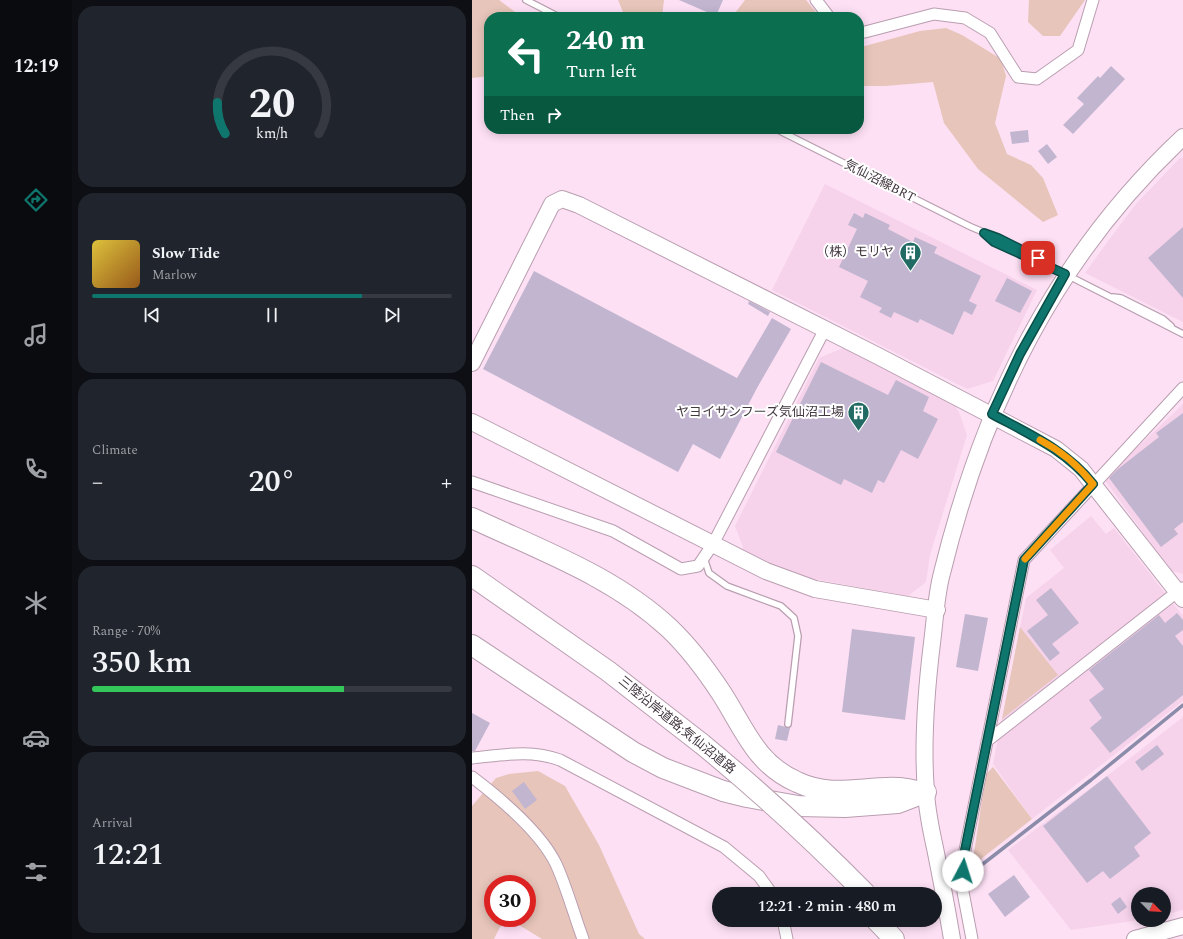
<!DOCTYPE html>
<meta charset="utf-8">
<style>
body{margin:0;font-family:Spectral,"Noto Sans JP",serif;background:#20242c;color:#f1f3f6;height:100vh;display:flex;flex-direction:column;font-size:15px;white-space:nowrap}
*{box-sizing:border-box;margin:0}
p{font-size:13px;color:#9ea1a6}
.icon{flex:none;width:22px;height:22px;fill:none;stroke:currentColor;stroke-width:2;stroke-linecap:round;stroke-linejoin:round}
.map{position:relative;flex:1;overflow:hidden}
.sheet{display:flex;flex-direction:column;gap:6px;padding:6px;background:#0d0f14;width:400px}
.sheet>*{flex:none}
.banner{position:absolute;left:12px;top:12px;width:380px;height:122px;border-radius:16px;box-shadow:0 2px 10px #0003;background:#0b6e4f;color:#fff;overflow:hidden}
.needle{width:26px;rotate:114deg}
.fabs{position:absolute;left:659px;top:887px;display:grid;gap:8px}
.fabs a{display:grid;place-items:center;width:40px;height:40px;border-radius:50%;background:#171b24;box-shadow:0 2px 10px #0003;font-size:20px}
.speed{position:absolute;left:12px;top:875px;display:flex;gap:8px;font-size:20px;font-weight:700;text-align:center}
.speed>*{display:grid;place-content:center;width:52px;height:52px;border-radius:50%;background:#171b24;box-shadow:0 2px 10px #0003;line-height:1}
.speed .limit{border:6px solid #d22;background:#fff;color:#111}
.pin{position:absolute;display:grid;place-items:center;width:34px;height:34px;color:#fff;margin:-17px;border-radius:8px;box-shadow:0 2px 6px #0006}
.me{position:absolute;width:44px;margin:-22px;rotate:5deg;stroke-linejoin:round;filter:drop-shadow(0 0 3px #0008)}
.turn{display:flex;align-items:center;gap:14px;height:84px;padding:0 16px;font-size:18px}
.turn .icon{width:52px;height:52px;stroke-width:2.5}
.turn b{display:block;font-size:28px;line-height:34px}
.then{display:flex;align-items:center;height:38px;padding:0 16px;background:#0003;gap:8px;font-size:15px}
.big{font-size:30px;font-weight:600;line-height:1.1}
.sheet .tile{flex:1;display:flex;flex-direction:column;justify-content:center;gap:6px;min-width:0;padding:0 14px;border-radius:16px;background:#20242c}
.sheet .dial{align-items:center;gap:0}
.dial svg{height:104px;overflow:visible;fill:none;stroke:#363941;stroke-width:7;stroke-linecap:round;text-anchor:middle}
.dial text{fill:#f1f3f6;stroke:none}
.song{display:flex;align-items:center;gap:12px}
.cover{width:48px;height:48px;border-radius:6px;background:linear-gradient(135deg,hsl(50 70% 55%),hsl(30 70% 35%))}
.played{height:4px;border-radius:2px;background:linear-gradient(90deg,#0f766e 75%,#363941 75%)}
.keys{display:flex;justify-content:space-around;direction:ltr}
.heat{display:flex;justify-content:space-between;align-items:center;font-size:22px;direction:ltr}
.charge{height:6px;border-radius:3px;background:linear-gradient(90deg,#34c759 70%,#363941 0)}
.trip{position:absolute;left:240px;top:887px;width:230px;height:40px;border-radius:20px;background:#171b24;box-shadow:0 2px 10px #0003;font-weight:600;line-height:40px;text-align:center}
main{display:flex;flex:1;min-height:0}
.tab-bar{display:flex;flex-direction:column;width:72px;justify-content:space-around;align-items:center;background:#090b0e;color:#9ea1a6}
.tab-bar .icon{width:28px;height:28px}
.tab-bar .selected{color:#0f766e}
.tab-bar b{font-size:18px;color:#f1f3f6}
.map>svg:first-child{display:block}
.built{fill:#f6d3eb}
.green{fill:#e7c5ba;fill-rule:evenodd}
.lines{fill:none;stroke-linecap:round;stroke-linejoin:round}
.stream{stroke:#8a8caa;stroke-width:3.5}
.building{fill:#c2b5d0}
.lane-casing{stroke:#b99eb0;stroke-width:8}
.street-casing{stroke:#b99eb0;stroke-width:13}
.secondary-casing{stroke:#b99eb0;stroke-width:18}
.highway-casing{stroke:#b99eb0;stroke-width:22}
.lane{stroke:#fff;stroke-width:5.5}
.street{stroke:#fff;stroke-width:11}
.secondary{stroke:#fff;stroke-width:16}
.highway{stroke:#fff;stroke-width:20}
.highway-bridge-casing{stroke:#b99eb0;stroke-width:22;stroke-linecap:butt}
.highway-bridge{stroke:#fff;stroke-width:20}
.route-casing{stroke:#0a4d48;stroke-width:10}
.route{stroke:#0f766e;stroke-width:7}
.slow{stroke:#f59e0b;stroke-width:7}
.labels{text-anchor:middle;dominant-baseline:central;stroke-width:4;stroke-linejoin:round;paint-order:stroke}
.street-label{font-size:13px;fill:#433840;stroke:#fff}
.poi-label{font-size:13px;fill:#433840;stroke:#fff;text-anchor:end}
</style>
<main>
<nav class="tab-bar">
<b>12:19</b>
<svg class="icon selected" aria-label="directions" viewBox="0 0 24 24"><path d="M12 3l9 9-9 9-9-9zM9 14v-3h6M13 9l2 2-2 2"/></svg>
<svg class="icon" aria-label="music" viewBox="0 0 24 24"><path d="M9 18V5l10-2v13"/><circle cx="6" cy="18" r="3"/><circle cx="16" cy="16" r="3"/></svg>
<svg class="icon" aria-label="phone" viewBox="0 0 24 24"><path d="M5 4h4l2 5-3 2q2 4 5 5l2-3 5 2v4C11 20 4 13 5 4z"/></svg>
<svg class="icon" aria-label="climate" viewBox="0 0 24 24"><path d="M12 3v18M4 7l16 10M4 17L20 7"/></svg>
<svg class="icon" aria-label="car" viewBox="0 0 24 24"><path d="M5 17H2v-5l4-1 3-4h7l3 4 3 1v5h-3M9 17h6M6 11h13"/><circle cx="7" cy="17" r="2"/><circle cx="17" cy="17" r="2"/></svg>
<svg class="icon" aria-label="filters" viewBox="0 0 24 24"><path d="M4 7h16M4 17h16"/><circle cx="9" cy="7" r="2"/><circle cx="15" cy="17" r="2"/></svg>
</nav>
<section class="sheet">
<div class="tile dial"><svg viewBox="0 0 100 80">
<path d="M14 69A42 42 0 1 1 86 69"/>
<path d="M14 69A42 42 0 0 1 8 45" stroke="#0f766e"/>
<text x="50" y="56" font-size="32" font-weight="700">20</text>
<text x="50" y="72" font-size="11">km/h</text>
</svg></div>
<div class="tile">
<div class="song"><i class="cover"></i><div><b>Slow Tide</b><p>Marlow</p></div></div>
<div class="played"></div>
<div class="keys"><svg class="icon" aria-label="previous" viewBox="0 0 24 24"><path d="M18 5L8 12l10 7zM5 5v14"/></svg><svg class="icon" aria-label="pause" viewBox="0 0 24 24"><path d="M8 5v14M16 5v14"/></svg><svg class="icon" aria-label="next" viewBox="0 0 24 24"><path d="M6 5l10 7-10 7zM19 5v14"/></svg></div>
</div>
<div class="tile"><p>Climate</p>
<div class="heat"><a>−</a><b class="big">20°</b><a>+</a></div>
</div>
<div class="tile"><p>Range · 70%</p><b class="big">350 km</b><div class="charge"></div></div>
<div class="tile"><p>Arrival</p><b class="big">12:21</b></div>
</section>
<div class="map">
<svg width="711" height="939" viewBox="0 0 711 939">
<rect width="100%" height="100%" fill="#fde0f4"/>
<!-- built -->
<path class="built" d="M708,158H711V322L613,273L636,241L664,204Z
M353,184L565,290L521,381L495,389L300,290Z
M371,348L482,404L487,412L495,435L458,555L454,582L436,596L337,578L287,561L270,551L271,547L263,526L347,358Z
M711,404V574L699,571L632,479Z
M619,516L634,534L642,528L711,616V701L560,819L521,764L554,598L592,568L578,550Z
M711,717V910L692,915V894H666V920H668L599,930L536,850L640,772Z"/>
<!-- green -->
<path class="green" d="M0,0H27L50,17H17V76L0,78Z
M146,0H192L190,17H153Z
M273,0H334L348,17H260Z
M557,0H613L588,36H571L556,22Z
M474,28L490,35L529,59L534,76L523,123L535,154L559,165L571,178L586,215L571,222L506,169L472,123L461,82L413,86H387V44L393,46L448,31Z
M548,627L586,675L530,719Z
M521,767L560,819L500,866L514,774Z
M66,771L93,786L127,845L167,934L173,939H70L42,922L28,927L22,939H0V806L24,778L37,774ZM21,884H55V918H21Z"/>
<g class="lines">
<!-- stream -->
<path class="stream" d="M507,867L619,780L711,705"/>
</g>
<!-- building -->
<path class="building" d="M207,0H251L244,16Z
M639,66L653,79L601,134L591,125L612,104L605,98L626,76L628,78Z
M556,130L557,142L540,144L538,132Z
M575,144L585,157L576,164L566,151Z
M382,213L391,218L393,213L418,225L416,229L441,242L443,237L465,247L462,253L509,276L497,301L505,305L500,315L492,311L481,335L448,319L446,323L422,312L419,318L407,312L410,308L388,297L396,281L367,267L385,229L376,225Z
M711,227V298L676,258Z
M62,271L265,378L300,318L319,329L285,388L248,459L221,444L206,472L11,369Z
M535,278L560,291L548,313L523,301Z
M277,301L298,312L296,316L276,304Z
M349,362L416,395L424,380L457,397L451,411L466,419L446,459L429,450L412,483L406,480L400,493L372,479L369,485L304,452Z
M711,413V522L702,529L706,534L689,547L637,478L646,469L687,437L684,433Z
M579,588L607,623L580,644L588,653L578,661L555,631L576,615L564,600Z
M705,613L711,620V630L703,636L711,646V695L638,753L618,728L630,718L617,700L632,689L617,670L687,615L693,623Z
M493,614L516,618L506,671L484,667Z
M380,629L443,637L433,720L370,712Z
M0,713L18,723L3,751H0Z
M306,725L318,728L315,741L303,739Z
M685,745L692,754L670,771L663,762Z
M635,776L679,833L662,847L668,856L638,879L631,871L615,883L571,826Z
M52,782L65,800L53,809L40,791Z
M542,875L558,897L533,917L516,894Z
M648,897L655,907L646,914L639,904Z"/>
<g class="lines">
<defs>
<path id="lane" d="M54,0L87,17
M304,129C368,161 431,193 495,225C520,237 552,245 573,265
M515,236L522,242L593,274L711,334
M641,297L649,298L691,319L699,326
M232,558L237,573L255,586L309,606L322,618L326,636L316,724"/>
<path id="street" d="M344,0L357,17
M387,32H393L462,14L493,18L518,33L546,77L565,79L606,50L621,0
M0,482L141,531L209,569L226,566L241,544L353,329
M515,741L710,588
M0,758C31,755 58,749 88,760L252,847L287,876L300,894
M0,777C29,799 68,831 84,864C95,888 102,915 111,939
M311,920L315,939
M500,939L491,892V860L552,560L711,388"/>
<path id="secondary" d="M0,363L80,204L90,199L107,205L406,356L584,449L609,469L711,599
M0,422L294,571L343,589L465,610
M480,939C475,909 469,878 463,848C459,830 455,811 454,792C450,742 454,692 460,643C463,620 464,595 470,573C511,405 583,257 711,137
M663,939L711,926"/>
<path id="highway" d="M0,518C68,550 141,576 197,628C218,648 235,671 250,694C273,730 284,764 325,782C361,799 391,786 427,788C436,789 445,791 454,792
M0,576L136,671L230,744
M0,645L161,752L191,768L251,791L275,797L326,806L373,807L426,803L452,793
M404,920L422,939"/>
</defs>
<!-- lane casing -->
<use href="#lane" class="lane-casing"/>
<!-- street casing -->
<use href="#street" class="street-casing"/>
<!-- secondary casing -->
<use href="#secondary" class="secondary-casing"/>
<!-- highway casing -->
<use href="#highway" class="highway-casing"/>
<!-- lane -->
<use href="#lane" class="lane"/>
<!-- street -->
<use href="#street" class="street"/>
<!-- secondary -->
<use href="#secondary" class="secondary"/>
<!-- highway -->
<use href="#highway" class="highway"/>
<defs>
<path id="highway-bridge" d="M230,744C287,791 342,841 394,894"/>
</defs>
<!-- highway-bridge casing -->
<use href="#highway-bridge" class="highway-bridge-casing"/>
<!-- highway-bridge -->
<use href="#highway-bridge" class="highway-bridge"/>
</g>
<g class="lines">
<defs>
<path id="route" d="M491,871V860L552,560L621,484C594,450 557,434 520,414L548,354L593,274L522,242L512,233L526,238L566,258"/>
</defs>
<!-- route casing -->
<use href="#route" class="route-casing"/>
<!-- route -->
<use href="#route" class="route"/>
<!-- slow -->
<path class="slow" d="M553,559L621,484C606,465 589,451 568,440"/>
</g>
<!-- icons -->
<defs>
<symbol id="building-pin" viewBox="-11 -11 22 30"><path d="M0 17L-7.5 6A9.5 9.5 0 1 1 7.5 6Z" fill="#216b64" stroke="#fff"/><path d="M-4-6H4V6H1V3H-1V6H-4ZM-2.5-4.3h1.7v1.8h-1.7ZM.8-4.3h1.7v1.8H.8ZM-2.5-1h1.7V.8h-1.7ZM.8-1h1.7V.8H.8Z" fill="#fff"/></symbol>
</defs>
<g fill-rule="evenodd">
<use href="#building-pin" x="426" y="240" width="25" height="34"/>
<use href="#building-pin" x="374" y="400" width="25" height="34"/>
</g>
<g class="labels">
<!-- street labels -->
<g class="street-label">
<text transform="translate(408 181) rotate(27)">気仙沼線BRT</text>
<text transform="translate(205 725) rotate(39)">三陸沿岸道路;気仙沼道路</text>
</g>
<!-- poi labels -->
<g class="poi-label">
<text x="422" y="252">（株）モリヤ</text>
<text x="372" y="412">ヤヨイサンフーズ気仙沼工場</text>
</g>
</g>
</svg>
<div class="fabs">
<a><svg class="needle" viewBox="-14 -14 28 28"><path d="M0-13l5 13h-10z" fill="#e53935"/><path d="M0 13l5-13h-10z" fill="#9ea1a6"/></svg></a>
</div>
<div class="speed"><div class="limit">30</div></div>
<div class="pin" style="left:566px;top:258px;background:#d93025"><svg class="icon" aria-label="arrive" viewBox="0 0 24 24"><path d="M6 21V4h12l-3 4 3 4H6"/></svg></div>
<svg class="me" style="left:491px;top:871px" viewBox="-20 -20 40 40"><circle r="19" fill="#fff"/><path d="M0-13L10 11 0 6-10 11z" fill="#0f766e"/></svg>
<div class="trip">12:21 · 2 min · 480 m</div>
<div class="banner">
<div class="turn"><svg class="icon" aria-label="left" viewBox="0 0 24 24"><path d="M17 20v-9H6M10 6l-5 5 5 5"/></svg><div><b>240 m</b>Turn left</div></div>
<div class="then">Then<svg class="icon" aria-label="right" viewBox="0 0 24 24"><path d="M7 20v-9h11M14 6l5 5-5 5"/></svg></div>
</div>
</div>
</main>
